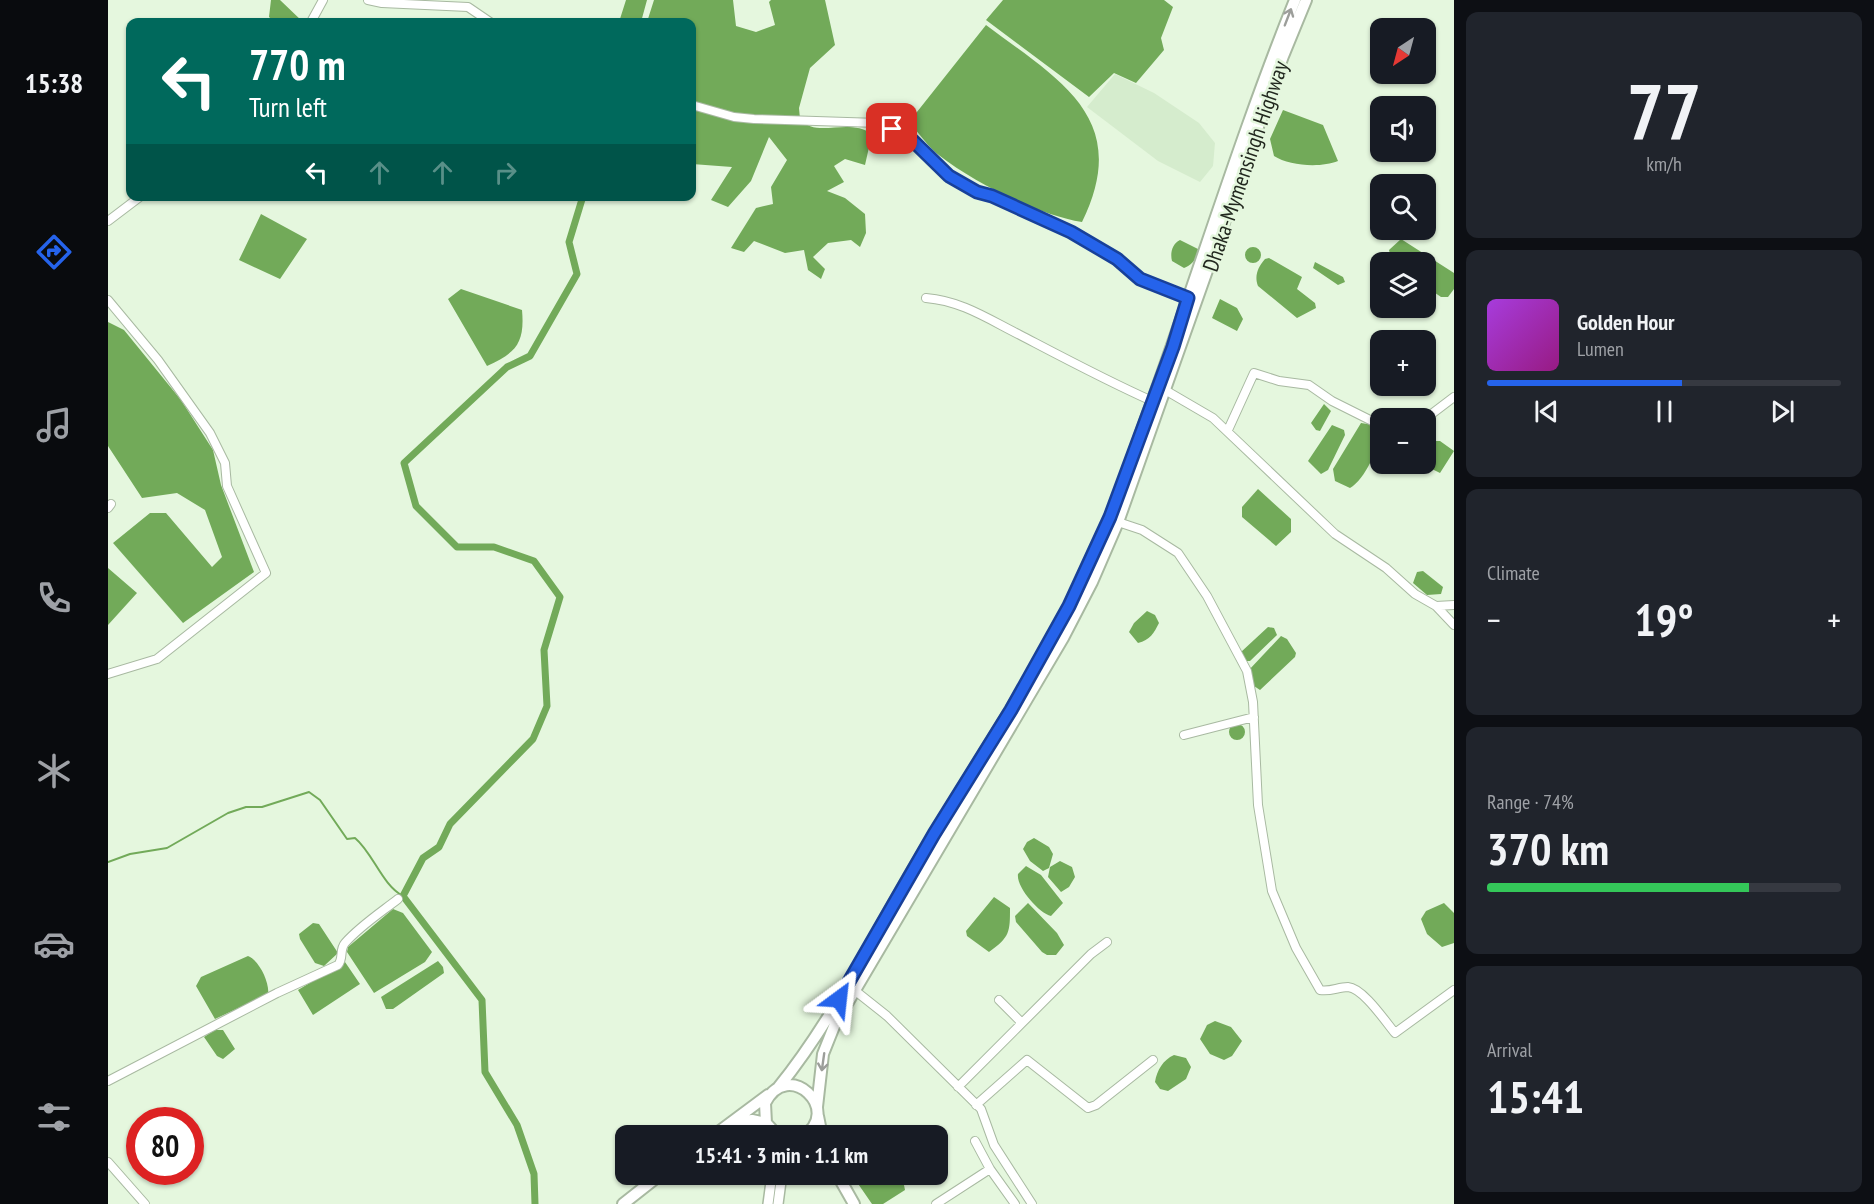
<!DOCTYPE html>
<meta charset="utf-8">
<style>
body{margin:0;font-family:"PT Sans Narrow",sans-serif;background:#20242c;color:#f1f3f6;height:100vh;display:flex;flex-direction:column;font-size:22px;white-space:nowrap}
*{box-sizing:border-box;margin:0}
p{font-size:20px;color:#9ea1a6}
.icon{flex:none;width:33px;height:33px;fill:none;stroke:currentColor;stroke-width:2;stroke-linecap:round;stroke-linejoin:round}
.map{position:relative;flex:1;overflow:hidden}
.panel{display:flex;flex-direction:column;gap:12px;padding:12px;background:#0d0f14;width:420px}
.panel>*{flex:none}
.banner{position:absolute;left:18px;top:18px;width:570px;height:183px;border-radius:12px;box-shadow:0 2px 4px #0004;background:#00695c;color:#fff;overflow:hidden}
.needle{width:39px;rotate:216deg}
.buttons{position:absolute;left:1262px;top:18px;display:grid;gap:12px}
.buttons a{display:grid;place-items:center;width:66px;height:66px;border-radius:12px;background:#171b24;box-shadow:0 2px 4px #0004;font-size:30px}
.speed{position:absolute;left:18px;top:1107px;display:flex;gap:12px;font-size:30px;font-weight:700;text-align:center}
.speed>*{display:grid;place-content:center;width:78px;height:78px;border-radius:50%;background:#171b24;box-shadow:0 2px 4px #0004;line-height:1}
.speed .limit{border:9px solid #d22;background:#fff;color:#111}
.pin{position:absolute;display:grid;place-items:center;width:51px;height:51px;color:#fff;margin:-26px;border-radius:12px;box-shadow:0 3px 9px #0006}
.me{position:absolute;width:66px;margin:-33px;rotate:30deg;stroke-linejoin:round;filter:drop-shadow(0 0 4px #0008)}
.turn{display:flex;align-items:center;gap:21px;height:126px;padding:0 24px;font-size:27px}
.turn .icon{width:78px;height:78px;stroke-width:2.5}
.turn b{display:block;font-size:42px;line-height:51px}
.lanes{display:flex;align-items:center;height:57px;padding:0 24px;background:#0003;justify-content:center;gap:30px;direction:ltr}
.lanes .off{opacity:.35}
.big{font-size:45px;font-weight:700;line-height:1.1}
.panel .widget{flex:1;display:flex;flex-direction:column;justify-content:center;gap:9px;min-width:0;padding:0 21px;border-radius:12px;background:#20242c}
.panel .dial{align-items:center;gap:0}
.dial b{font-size:78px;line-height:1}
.song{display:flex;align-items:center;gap:18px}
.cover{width:72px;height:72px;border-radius:9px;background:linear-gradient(135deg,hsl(280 70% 55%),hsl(310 70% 35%))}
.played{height:6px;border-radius:3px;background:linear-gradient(90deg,#2563eb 55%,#363941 55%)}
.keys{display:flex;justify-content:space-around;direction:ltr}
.heat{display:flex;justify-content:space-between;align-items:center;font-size:33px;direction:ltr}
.charge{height:9px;border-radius:4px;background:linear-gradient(90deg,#34c759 74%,#363941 0)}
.trip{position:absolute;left:507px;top:1125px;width:333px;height:60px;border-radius:12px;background:#171b24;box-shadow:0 2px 4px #0004;font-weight:700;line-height:60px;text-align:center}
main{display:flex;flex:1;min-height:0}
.dock{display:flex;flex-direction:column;width:108px;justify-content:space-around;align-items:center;background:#090b0e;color:#9ea1a6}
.dock .icon{width:42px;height:42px}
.dock .current{color:#2563eb}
.dock b{font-size:27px;color:#f1f3f6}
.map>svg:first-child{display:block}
.built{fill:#d5eccd}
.water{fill:#72aa59}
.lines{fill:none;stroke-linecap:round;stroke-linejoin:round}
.stream{stroke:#72aa59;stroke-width:2}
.canal{stroke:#72aa59;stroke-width:7}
.minor-casing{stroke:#a8b9a1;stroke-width:10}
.major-casing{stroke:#a8b9a1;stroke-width:12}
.highway-casing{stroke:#a8b9a1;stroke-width:14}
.minor{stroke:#fff;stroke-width:8}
.major{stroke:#fff;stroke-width:9}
.highway{stroke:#fff;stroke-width:10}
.oneway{stroke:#9c9e9a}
.route-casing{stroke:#184099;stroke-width:15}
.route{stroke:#2563eb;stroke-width:10}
.labels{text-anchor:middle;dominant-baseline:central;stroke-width:5;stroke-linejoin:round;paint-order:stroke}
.street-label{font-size:22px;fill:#22281f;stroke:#e5f7de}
</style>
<main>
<nav class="dock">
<b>15:38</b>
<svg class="icon current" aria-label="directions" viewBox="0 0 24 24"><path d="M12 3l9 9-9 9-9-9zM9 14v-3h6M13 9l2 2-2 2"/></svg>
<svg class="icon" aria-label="music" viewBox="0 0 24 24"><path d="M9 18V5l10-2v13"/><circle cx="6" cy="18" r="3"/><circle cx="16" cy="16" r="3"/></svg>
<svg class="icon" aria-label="phone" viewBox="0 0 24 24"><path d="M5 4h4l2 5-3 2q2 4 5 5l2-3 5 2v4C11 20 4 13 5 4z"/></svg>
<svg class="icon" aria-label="climate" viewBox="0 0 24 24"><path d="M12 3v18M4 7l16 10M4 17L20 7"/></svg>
<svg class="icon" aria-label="car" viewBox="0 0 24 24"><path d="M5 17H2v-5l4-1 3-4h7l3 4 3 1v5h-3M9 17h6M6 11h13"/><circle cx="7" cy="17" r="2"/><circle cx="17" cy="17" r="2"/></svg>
<svg class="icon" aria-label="filters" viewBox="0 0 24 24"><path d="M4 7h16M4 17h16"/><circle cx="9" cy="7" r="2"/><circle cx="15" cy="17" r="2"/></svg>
</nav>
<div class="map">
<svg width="1346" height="1204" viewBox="0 0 1346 1204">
<rect width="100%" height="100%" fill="#e5f7de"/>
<!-- built -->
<path class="built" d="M1007,74L1046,93L1091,123L1107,143L1105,166L1092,182L1050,161L979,107Z"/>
<!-- water -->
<path class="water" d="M163,0H172L195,22H167L161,17Z
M518,0H539L533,22H511Z
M546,0H625L628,26L648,32L667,25L661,2L663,0H717L727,45L702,68L691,108L692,119C708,139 740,117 764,134L757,165L737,159L726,166L736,182L719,191L737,198L757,214L758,233L752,247L743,240L720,243L705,257L717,269L713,279L700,270L696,250L677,253L646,241L636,252L623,248L648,208L665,204L663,187L679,160L661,137L643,181L620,207L603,200L624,167L584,164V22H539Z
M895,0H1056L1065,7L1053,38L1056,50L1028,83L1006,73L981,97L878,20Z
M878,25C951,80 1025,118 974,222C931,215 867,183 832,156C820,147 811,133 801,122Z
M1175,110L1215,125L1230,161C1213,168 1181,166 1166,156L1162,139Z
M153,214L199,239L172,279L131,260Z
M1293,239L1346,273V289L1340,297H1333L1317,286V262H1284L1281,250Z
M1072,240L1090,249C1090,258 1084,265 1076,268L1064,261C1062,253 1064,244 1072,240Z
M1137 255a8 8 0 1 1 16 0a8 8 0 1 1-16 0Z
M1161,258L1194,277L1189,289L1207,303L1208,308L1189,318L1150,286C1146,276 1150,267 1157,259Z
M1207,262L1235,277L1237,282L1230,285L1205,268Z
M353,289L414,310C417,343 408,353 379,366L340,299Z
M1112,299L1129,308L1135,319L1129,331L1104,318Z
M0,322L16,330L73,400L105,450L113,485L146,572L75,623L5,543L42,513H58L104,567L114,557L97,510L69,493L34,498L0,446Z
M1216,404L1223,411L1212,431L1208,430L1203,423Z
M1253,423L1266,425L1272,429C1272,446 1257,480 1242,488L1227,481L1225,469Z
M1224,425L1236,430L1237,435L1220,470L1213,474L1200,461Z
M1326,441H1332L1346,451L1332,473L1314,464H1317V451Z
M1150,489L1183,519V532L1168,546L1134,517V507Z
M0,568L29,593L0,625Z
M1315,571L1335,587L1333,594L1319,595L1305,583L1309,572Z
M1039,611L1047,615L1051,623C1046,633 1042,640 1030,643L1021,632L1026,623Z
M1160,627L1166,628L1169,635L1142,661H1138L1133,652Z
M1173,636L1179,639L1188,653L1187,657L1152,690L1146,686L1140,671Z
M1121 732a8 8 0 1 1 16 0a8 8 0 1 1-16 0Z
M926,838L941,847L945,854L941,868L935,871L922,861L915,849L919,842Z
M952,861L964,867L967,877L961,887L953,892L940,877L942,867Z
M918,866L933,875L955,903L943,916C931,913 908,887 910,874Z
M886,897L902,908C902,932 902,937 881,952L859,936L858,931Z
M920,903L949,933L956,945L948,955H939L934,952L908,922L907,916Z
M1336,903L1346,913V943L1334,947L1319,934L1313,919L1318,911Z
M285,909L295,913L324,952L317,962L266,993L239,952L240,947Z
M205,923L211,924L230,953L216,966L207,963L192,939L191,934Z
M140,956C151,960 162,983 160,994L107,1019L88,986L93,977Z
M330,961L335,967L336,973L285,1009H278L273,997Z
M237,962L252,984L205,1015L190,990Z
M1107,1021L1123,1027L1134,1041L1124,1056L1116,1060L1102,1054L1092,1039L1099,1025Z
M107,1030H115L127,1049L115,1059L109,1056L96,1037Z
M1066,1055L1078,1058L1083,1067L1078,1079L1060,1091L1052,1089L1047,1082C1049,1070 1055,1060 1066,1055Z
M744,1175H794L797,1190L775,1204H764Z"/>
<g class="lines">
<!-- stream -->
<path class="stream" d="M0,862L22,854L59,848L120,813L138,807H154L201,792L212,800L239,839L247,838C265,853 274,885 295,896"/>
<!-- canal -->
<path class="canal" d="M427,1204L426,1174L409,1125L377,1072L374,1000L295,896L315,858L331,847L342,824L425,739L439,706L436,650L452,597L426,561L386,547H349L308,506L296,463L399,367L422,356L469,274L461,242L475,196"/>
<defs>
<path id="minor" d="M260,0L274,3L360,7L382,22
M203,22L215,0
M584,105L626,117L646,119L770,123L799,135L841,176L869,192L884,196L962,232L1009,259L1032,279L1085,301
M0,221L33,196
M818,298C854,301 880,319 912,335C956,358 999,381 1044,401
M0,300L50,360L102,433L117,463L119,486L158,573L49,659L0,674
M1057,390L1105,418L1227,534L1278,568L1307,594L1328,606L1346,625
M1317,419L1346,397
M1120,430L1146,373L1171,381L1201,385L1224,401L1264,421L1272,422
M0,508L3,504
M1010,522L1034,530L1070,553L1099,596L1139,671L1145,702L1150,805L1164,891L1188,948L1212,990C1222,992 1230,987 1240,987C1255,988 1277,1021 1287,1033L1346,990
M1328,606L1346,605
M1076,735L1146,717
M745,989L779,1016L873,1109L886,1145L924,1204
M914,1023L983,954L999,942
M0,1081L169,993L230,965C236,958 231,950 237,943C252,926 272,913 290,899
M850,1087L914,1023L891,1000
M868,1105L919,1060L980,1108L988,1105L1045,1060
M0,1162L37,1204
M882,1169L907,1204
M828,1204L882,1169L867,1141"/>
<path id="major" d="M660,1204L664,1174
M670,1204L674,1174"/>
<path id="highway" d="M670,1088C725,1020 763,941 807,866C869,761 939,661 989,549C1009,505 1024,458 1040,413C1090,276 1132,136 1187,0
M709,1107L715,1054L727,1024L955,638L984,582L1010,522L1175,56L1198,0
M710,1116L714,1136
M626,1123L644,1120L658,1123
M605,1136L660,1095
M670,1136L658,1123L657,1103C680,1057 736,1111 695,1136
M729,1174L746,1204
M515,1204L553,1174"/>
</defs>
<!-- minor casing -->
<use href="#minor" class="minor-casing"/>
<!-- major casing -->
<use href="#major" class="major-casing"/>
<!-- highway casing -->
<use href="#highway" class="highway-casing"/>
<!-- minor -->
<use href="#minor" class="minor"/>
<!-- major -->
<use href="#major" class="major"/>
<!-- highway -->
<use href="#highway" class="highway"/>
</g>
<!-- one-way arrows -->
<defs><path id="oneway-shaft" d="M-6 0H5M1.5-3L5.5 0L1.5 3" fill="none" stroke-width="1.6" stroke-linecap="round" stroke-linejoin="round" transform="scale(1.5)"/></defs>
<g class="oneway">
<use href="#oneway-shaft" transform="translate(1180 17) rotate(-69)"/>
<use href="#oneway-shaft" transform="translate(715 1062) rotate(98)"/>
</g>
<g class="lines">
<defs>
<path id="route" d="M731,999L826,834L903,710L961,606L1002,517L1065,347L1080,298L1032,279L1009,259L963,232L884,196L869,192L841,176L799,135L784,129"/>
</defs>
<!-- route casing -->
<use href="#route" class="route-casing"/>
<!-- route -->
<use href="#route" class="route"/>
</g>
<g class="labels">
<!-- street labels -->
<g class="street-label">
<text transform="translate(1137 166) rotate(-71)">Dhaka-Mymensingh Highway</text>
</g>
</g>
</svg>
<div class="buttons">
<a><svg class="needle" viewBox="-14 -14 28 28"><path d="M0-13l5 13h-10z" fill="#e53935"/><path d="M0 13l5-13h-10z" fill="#9ea1a6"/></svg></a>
<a><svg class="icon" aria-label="sound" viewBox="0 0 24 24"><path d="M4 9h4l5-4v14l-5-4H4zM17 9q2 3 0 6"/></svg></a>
<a><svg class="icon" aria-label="search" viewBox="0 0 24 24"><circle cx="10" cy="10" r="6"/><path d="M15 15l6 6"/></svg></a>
<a><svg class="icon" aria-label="layers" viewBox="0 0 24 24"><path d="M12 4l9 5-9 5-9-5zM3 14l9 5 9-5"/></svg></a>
<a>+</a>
<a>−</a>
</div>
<div class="speed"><div class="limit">80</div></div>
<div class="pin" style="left:784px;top:129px;background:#d93025"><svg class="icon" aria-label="arrive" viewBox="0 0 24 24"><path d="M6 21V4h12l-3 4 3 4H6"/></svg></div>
<svg class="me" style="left:731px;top:999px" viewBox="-20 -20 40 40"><path d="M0-17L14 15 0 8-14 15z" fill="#2563eb" stroke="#fff" stroke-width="4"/></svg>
<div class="trip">15:41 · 3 min · 1.1 km</div>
<div class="banner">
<div class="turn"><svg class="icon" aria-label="left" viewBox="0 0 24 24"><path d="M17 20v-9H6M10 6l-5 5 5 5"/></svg><div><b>770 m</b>Turn left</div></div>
<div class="lanes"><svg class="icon" aria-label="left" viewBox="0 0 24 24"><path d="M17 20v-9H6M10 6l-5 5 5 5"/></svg><svg class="icon off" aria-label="ahead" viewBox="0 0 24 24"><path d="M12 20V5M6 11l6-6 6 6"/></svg><svg class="icon off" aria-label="ahead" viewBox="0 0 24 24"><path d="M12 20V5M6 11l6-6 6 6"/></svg><svg class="icon off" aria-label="right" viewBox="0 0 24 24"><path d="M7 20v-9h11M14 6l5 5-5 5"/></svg></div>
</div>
</div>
<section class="panel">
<div class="widget dial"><b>77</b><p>km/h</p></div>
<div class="widget">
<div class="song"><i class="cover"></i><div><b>Golden Hour</b><p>Lumen</p></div></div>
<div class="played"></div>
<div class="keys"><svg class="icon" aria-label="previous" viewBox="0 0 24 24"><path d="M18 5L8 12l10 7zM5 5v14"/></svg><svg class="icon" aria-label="pause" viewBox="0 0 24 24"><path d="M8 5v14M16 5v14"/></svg><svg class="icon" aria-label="next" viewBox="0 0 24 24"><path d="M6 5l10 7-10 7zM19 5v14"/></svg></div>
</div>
<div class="widget"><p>Climate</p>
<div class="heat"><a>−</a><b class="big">19°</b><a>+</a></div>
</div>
<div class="widget"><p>Range · 74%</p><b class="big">370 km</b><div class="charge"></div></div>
<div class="widget"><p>Arrival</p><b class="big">15:41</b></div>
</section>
</main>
